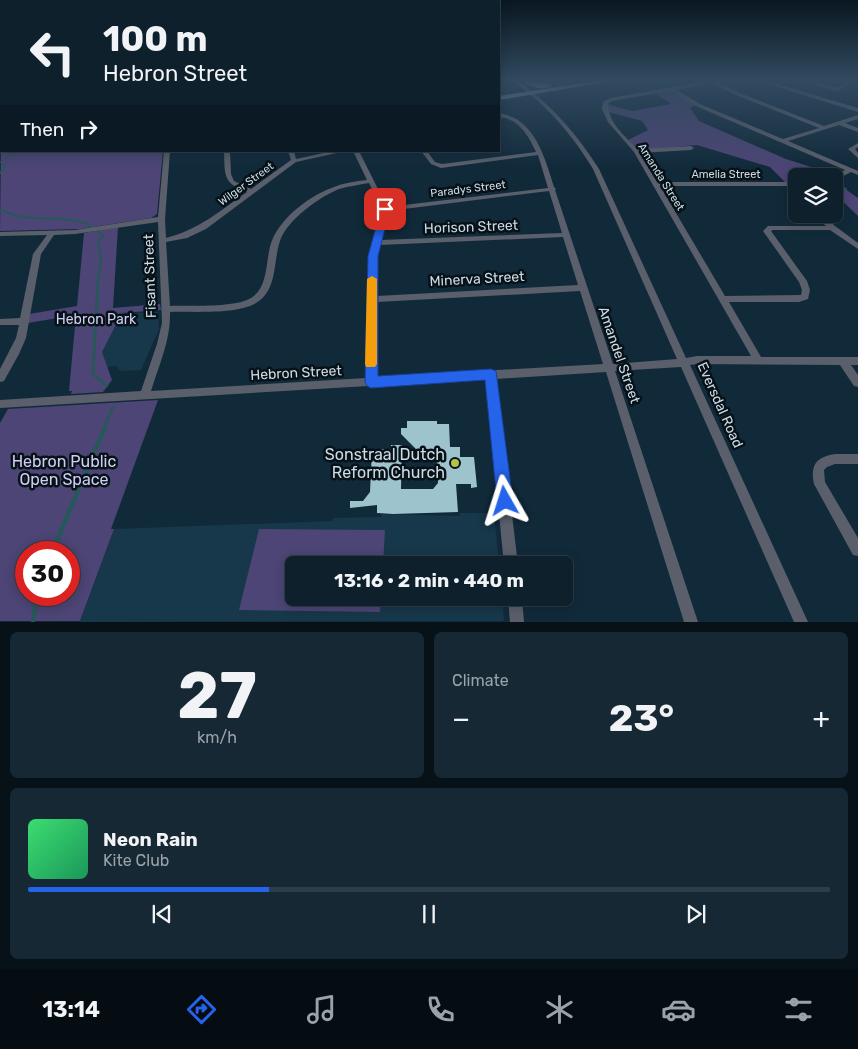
<!DOCTYPE html>
<meta charset="utf-8">
<style>
body{margin:0;font-family:Rubik,sans-serif;background:#162834;color:#f1f3f6;height:100vh;display:flex;flex-direction:column;font-size:19px;white-space:nowrap}
*{box-sizing:border-box;margin:0}
p{font-size:16px;color:#9aa3a9}
.icon{flex:none;width:28px;height:28px;fill:none;stroke:currentColor;stroke-width:2;stroke-linecap:round;stroke-linejoin:round}
.map{position:relative;height:622px;overflow:hidden}
.drawer{display:flex;flex-direction:column;gap:10px;padding:10px;background:#071218;flex:1}
.drawer>*{flex:none}
.hud{position:absolute;left:0px;top:0px;width:500px;height:152px;box-shadow:0 2px 12px #0003,0 0 0 1px #2d3e48;background:#0d202c;color:#f1f3f6;overflow:hidden}
.tools{position:absolute;left:788px;top:168px;display:grid;gap:10px}
.tools a{display:grid;place-items:center;width:55px;height:55px;border-radius:8px;background:#0d202c;box-shadow:0 2px 12px #0003,0 0 0 1px #2d3e48;font-size:25px}
.speed{position:absolute;left:15px;top:541px;display:flex;gap:10px;font-size:25px;font-weight:700;text-align:center}
.speed>*{display:grid;place-content:center;width:65px;height:65px;border-radius:50%;background:#0d202c;box-shadow:0 2px 12px #0003,0 0 0 1px #2d3e48;line-height:1}
.speed .limit{border:8px solid #d22;background:#fff;color:#111}
.pin{position:absolute;display:grid;place-items:center;width:42px;height:42px;color:#fff;margin:-21px;border-radius:10px;box-shadow:0 2px 8px #0006}
.me{position:absolute;width:55px;margin:-28px;rotate:354deg;stroke-linejoin:round;filter:drop-shadow(0 0 4px #0008)}
.turn{display:flex;align-items:center;gap:18px;height:105px;padding:0 20px;font-size:22px}
.turn .icon{width:65px;height:65px;stroke-width:2.5}
.turn b{display:block;font-size:35px;line-height:42px}
.then{display:flex;align-items:center;height:48px;padding:0 20px;background:#0003;gap:10px;font-size:19px}
.big{font-size:38px;font-weight:700;line-height:1.1}
.drawer .card{flex:1;display:flex;flex-direction:column;justify-content:center;gap:8px;min-width:0;padding:0 18px;border-radius:8px;background:#162834}
.drawer .dial{align-items:center;gap:0}
.dial b{font-size:65px;line-height:1}
.song{display:flex;align-items:center;gap:15px}
.cover{width:60px;height:60px;border-radius:8px;background:linear-gradient(135deg,hsl(140 70% 55%),hsl(150 70% 35%))}
.played{height:5px;border-radius:2px;background:linear-gradient(90deg,#2563eb 30%,#2d3e48 30%)}
.keys{display:flex;justify-content:space-around;direction:ltr}
.heat{display:flex;justify-content:space-between;align-items:center;font-size:28px;direction:ltr}
.drawer .tiles{flex:1;display:grid;gap:10px;grid-template-columns:1fr 1fr}
.card:last-child{grid-column:span 2}
.trip{position:absolute;left:285px;top:556px;width:288px;height:50px;border-radius:8px;background:#0d202c;box-shadow:0 2px 12px #0003,0 0 0 1px #2d3e48;font-weight:700;line-height:50px;text-align:center}
.dock{display:flex;height:80px;justify-content:space-around;align-items:center;background:#050d12;color:#9aa3a9}
.dock .icon{width:35px;height:35px}
.dock .current{color:#2563eb}
.dock b{font-size:22px;color:#f1f3f6}
.map>svg:first-child{display:block}
.built{fill:#17374a}
.green{fill:#4c4575;fill-rule:evenodd}
.lines{fill:none;stroke-linecap:round;stroke-linejoin:round}
.stream-far3{stroke:#225a57;stroke-width:1}
.stream-far2{stroke:#225a57;stroke-width:2}
.stream-far1{stroke:#225a57;stroke-width:2.5}
.stream{stroke:#225a57;stroke-width:4}
.building{fill:#9dc3cd}
.minor{fill:#5a5f6b;fill-rule:evenodd}
.major{fill:#8c97ae;fill-rule:evenodd}
.route{fill:#2563eb;stroke:#184099}
.slow{fill:#f59e0b}
.poi-dot{fill:#b5c24a;stroke:#071118;stroke-width:2}
.labels{text-anchor:middle;dominant-baseline:central;stroke-width:5;stroke-linejoin:round;paint-order:stroke}
.far-street-label{font-size:11px;fill:#ccdbe5;stroke:#071118}
.street-label{font-size:14px;fill:#ccdbe5;stroke:#071118}
.park-label{font-size:14px;fill:#d0cdf3;stroke:#071118}
.near-poi-label{font-size:16px;fill:#ccdbe5;stroke:#071118;text-anchor:end}
.near-park-label{font-size:16px;fill:#d0cdf3;stroke:#071118}
</style>
<div class="map">
<svg width="858" height="622" viewBox="0 0 858 622">
<rect width="100%" height="100%" fill="#112a3a"/>
<!-- built -->
<path class="built" d="M158,312L159,329L141,370L120,371L116,366L107,367L102,352L122,313Z
M460,513H494L499,565H294V598H502L504,621L80,622L114,529L333,521V518L381,517L382,514L459,516Z"/>
<!-- green -->
<path class="green" d="M668,91L673,92L695,105L690,108L699,121L786,159L836,175L832,176H796V182H785L770,167L697,145L639,150L628,140L648,130L642,121L608,112L607,104L632,111L671,104L655,93Z
M1,148V151H163L157,214L151,218L80,229L0,231Z
M834,181L858,198V216L834,193Z
M118,227L113,308L160,304L161,310L122,313L102,352L112,380L103,392L71,394L72,391H69L76,315L28,323L29,314L77,306L84,233Z
M158,400L111,529H114L80,621H0V423L8,409ZM26,552H69V595H26Z
M259,529L385,530L383,565H294V598H381L380,612L239,610Z"/>
<g class="lines">
<!-- stream-far3 -->
<path class="stream-far3" d="M679,105L686,111
M0,162L17,151
M0,162L5,165L4,168"/>
<!-- stream-far2 -->
<path class="stream-far2" d="M807,171L821,176
M0,173L5,167
M836,183L846,189
M0,210C7,212 15,216 22,217C39,220 80,216 91,227
M98,232L103,235L98,242L101,259L98,280"/>
<!-- stream-far1 -->
<path class="stream-far1" d="M98,279L93,374L107,386
M104,428L113,407"/>
<!-- stream -->
<path class="stream" d="M52,552L105,427
M33,622L37,595"/>
</g>
<!-- building -->
<path class="building" d="M407,421H437V424H449L450,447H460V457H474L477,487L471,488V484H456L458,512L393,514L377,513V505L350,508V501H363L370,492L372,450L391,449V445H402L401,489H433L438,483L436,449H416L401,434V428H407Z"/>
<g class="lines">
<!-- minor -->
<path class="minor" d="M513,81H519C552,106 577,134 599,169L686,358L697,356H751L634,152L608,122L602,109L603,102L610,98L707,81H719L717,82L740,93L824,126L858,115V119L845,123L858,128V132L839,125L788,141L858,171V175L851,172L834,181V176L845,170L696,106L671,91L612,101L608,104C608,122 625,137 638,149L691,146L694,148L691,150L640,153L657,182H796V186H660L725,296L801,295L802,290L799,282L763,231L768,226H826L814,214H822L835,226L858,243V249L830,230H773L771,231L807,281L810,290L808,299L799,302H729L761,357H858V365H851L858,375V387L854,386L840,365L697,364L690,365L808,622H794L681,367L615,371L698,622H684L606,372L496,379L518,565H504L486,379L0,408V400L141,391L157,344L162,323L158,222L75,234L54,235L41,254L26,338L19,354L4,381L0,382V369L16,338L19,325H0V319L20,318L33,254L47,235L0,236V232L75,230L158,217L164,151H170L165,219L166,238C198,230 220,211 247,192C222,183 225,174 224,151H230L231,174L234,181L251,189L291,160L288,151H294L296,159L333,151H346L296,162L206,229L187,238L166,242L170,306C190,305 231,308 249,299C271,288 264,257 273,238C284,215 311,195 334,187C344,183 356,181 367,180L353,151H359L387,207L548,188L538,155L441,168L431,164L421,151H427L435,162L442,164L536,152C528,135 519,119 499,117V113C535,118 545,158 554,187L556,189L555,190L613,364L677,359L593,169C578,144 560,121 538,101C530,94 521,88 513,81ZM712,83L736,95L819,128L783,139L700,104L677,90ZM369,183L382,209L373,241L371,243L372,244L369,256L366,378L151,391C159,365 171,339 170,312C193,311 236,315 256,303C278,290 273,261 280,241C287,220 319,197 339,189C349,186 359,185 369,183ZM549,191L562,233L381,240L388,211ZM563,237L578,285L377,296V256L380,245ZM580,291L603,364L376,377L377,302Z
M759,81H767L858,108V112Z
M802,81H811L837,88L848,81H854L838,91Z
M858,143V147L855,149L858,153V158L848,149Z
M835,454H858V464H835L827,467L824,470L825,482L858,538V556L853,555L814,484C810,465 816,457 835,454Z
M508,598H522L524,622H510Z"/>
<!-- major -->
<path class="major" d="M521,81L549,84L552,86C542,91 531,87 521,81Z
M595,81H613L499,100V96Z
M0,129H1V133H0Z"/>
</g>
<!-- sky -->
<linearGradient id="sky" x2="0" y2="1"><stop stop-color="#091720"/><stop offset="0.48" stop-color="#324a60"/><stop offset="1" stop-color="#324a60" stop-opacity="0"/></linearGradient>
<rect width="858" height="168" fill="url(#sky)"/>
<!-- route -->
<path class="route" d="M385,206L390,209L378,256V376L491,369L496,371L513,501L511,507L505,509L499,507L497,501L485,380L371,388L367,386L365,382L368,256L381,209Z"/>
<!-- slow -->
<path class="slow" d="M372,276L377,279V364L375,367H366L365,364L367,279Z"/>
<!-- markers -->
<circle class="poi-dot" cx="455" cy="463" r="5"/>
<g class="labels">
<!-- far-street labels -->
<g class="far-street-label">
<text x="726" y="174">Amelia Street</text>
<text transform="translate(661 177) rotate(58)">Amanda Street</text>
<text transform="translate(246 184) rotate(-36)">Wilger Street</text>
<text transform="translate(468 189) rotate(-7)">Paradys Street</text>
</g>
<!-- street labels -->
<g class="street-label">
<text transform="translate(471 227) rotate(-2)">Horison Street</text>
<text transform="translate(150 276) rotate(-92)">Fisant Street</text>
<text transform="translate(477 279) rotate(-3)">Minerva Street</text>
<text transform="translate(619 355) rotate(71)">Amandel Street</text>
<text transform="translate(296 373) rotate(-3)">Hebron Street</text>
<text transform="translate(720 405) rotate(66)">Eversdal Road</text>
</g>
<!-- park labels -->
<g class="park-label">
<text x="96" y="319">Hebron Park</text>
</g>
<!-- near-poi labels -->
<g class="near-poi-label">
<text x="445" y="454">Sonstraal Dutch<tspan x="445" dy="18">Reform Church</tspan></text>
</g>
<!-- near-park labels -->
<g class="near-park-label">
<text x="64" y="461">Hebron Public<tspan x="64" dy="18">Open Space</tspan></text>
</g>
</g>
</svg>
<div class="tools">
<a><svg class="icon" aria-label="layers" viewBox="0 0 24 24"><path d="M12 4l9 5-9 5-9-5zM3 14l9 5 9-5"/></svg></a>
</div>
<div class="speed"><div class="limit">30</div></div>
<div class="pin" style="left:385px;top:209px;background:#d93025"><svg class="icon" aria-label="arrive" viewBox="0 0 24 24"><path d="M6 21V4h12l-3 4 3 4H6"/></svg></div>
<svg class="me" style="left:505px;top:501px" viewBox="-20 -20 40 40"><path d="M0-17L14 15 0 8-14 15z" fill="#2563eb" stroke="#fff" stroke-width="4"/></svg>
<div class="trip">13:16 · 2 min · 440 m</div>
<div class="hud">
<div class="turn"><svg class="icon" aria-label="left" viewBox="0 0 24 24"><path d="M17 20v-9H6M10 6l-5 5 5 5"/></svg><div><b>100 m</b>Hebron Street</div></div>
<div class="then">Then<svg class="icon" aria-label="right" viewBox="0 0 24 24"><path d="M7 20v-9h11M14 6l5 5-5 5"/></svg></div>
</div>
</div>
<section class="drawer">
<div class="tiles">
<div class="card dial"><b>27</b><p>km/h</p></div>
<div class="card"><p>Climate</p>
<div class="heat"><a>−</a><b class="big">23°</b><a>+</a></div>
</div>
<div class="card">
<div class="song"><i class="cover"></i><div><b>Neon Rain</b><p>Kite Club</p></div></div>
<div class="played"></div>
<div class="keys"><svg class="icon" aria-label="previous" viewBox="0 0 24 24"><path d="M18 5L8 12l10 7zM5 5v14"/></svg><svg class="icon" aria-label="pause" viewBox="0 0 24 24"><path d="M8 5v14M16 5v14"/></svg><svg class="icon" aria-label="next" viewBox="0 0 24 24"><path d="M6 5l10 7-10 7zM19 5v14"/></svg></div>
</div>
</div>
</section>
<nav class="dock">
<b>13:14</b>
<svg class="icon current" aria-label="directions" viewBox="0 0 24 24"><path d="M12 3l9 9-9 9-9-9zM9 14v-3h6M13 9l2 2-2 2"/></svg>
<svg class="icon" aria-label="music" viewBox="0 0 24 24"><path d="M9 18V5l10-2v13"/><circle cx="6" cy="18" r="3"/><circle cx="16" cy="16" r="3"/></svg>
<svg class="icon" aria-label="phone" viewBox="0 0 24 24"><path d="M5 4h4l2 5-3 2q2 4 5 5l2-3 5 2v4C11 20 4 13 5 4z"/></svg>
<svg class="icon" aria-label="climate" viewBox="0 0 24 24"><path d="M12 3v18M4 7l16 10M4 17L20 7"/></svg>
<svg class="icon" aria-label="car" viewBox="0 0 24 24"><path d="M5 17H2v-5l4-1 3-4h7l3 4 3 1v5h-3M9 17h6M6 11h13"/><circle cx="7" cy="17" r="2"/><circle cx="17" cy="17" r="2"/></svg>
<svg class="icon" aria-label="filters" viewBox="0 0 24 24"><path d="M4 7h16M4 17h16"/><circle cx="9" cy="7" r="2"/><circle cx="15" cy="17" r="2"/></svg>
</nav>
